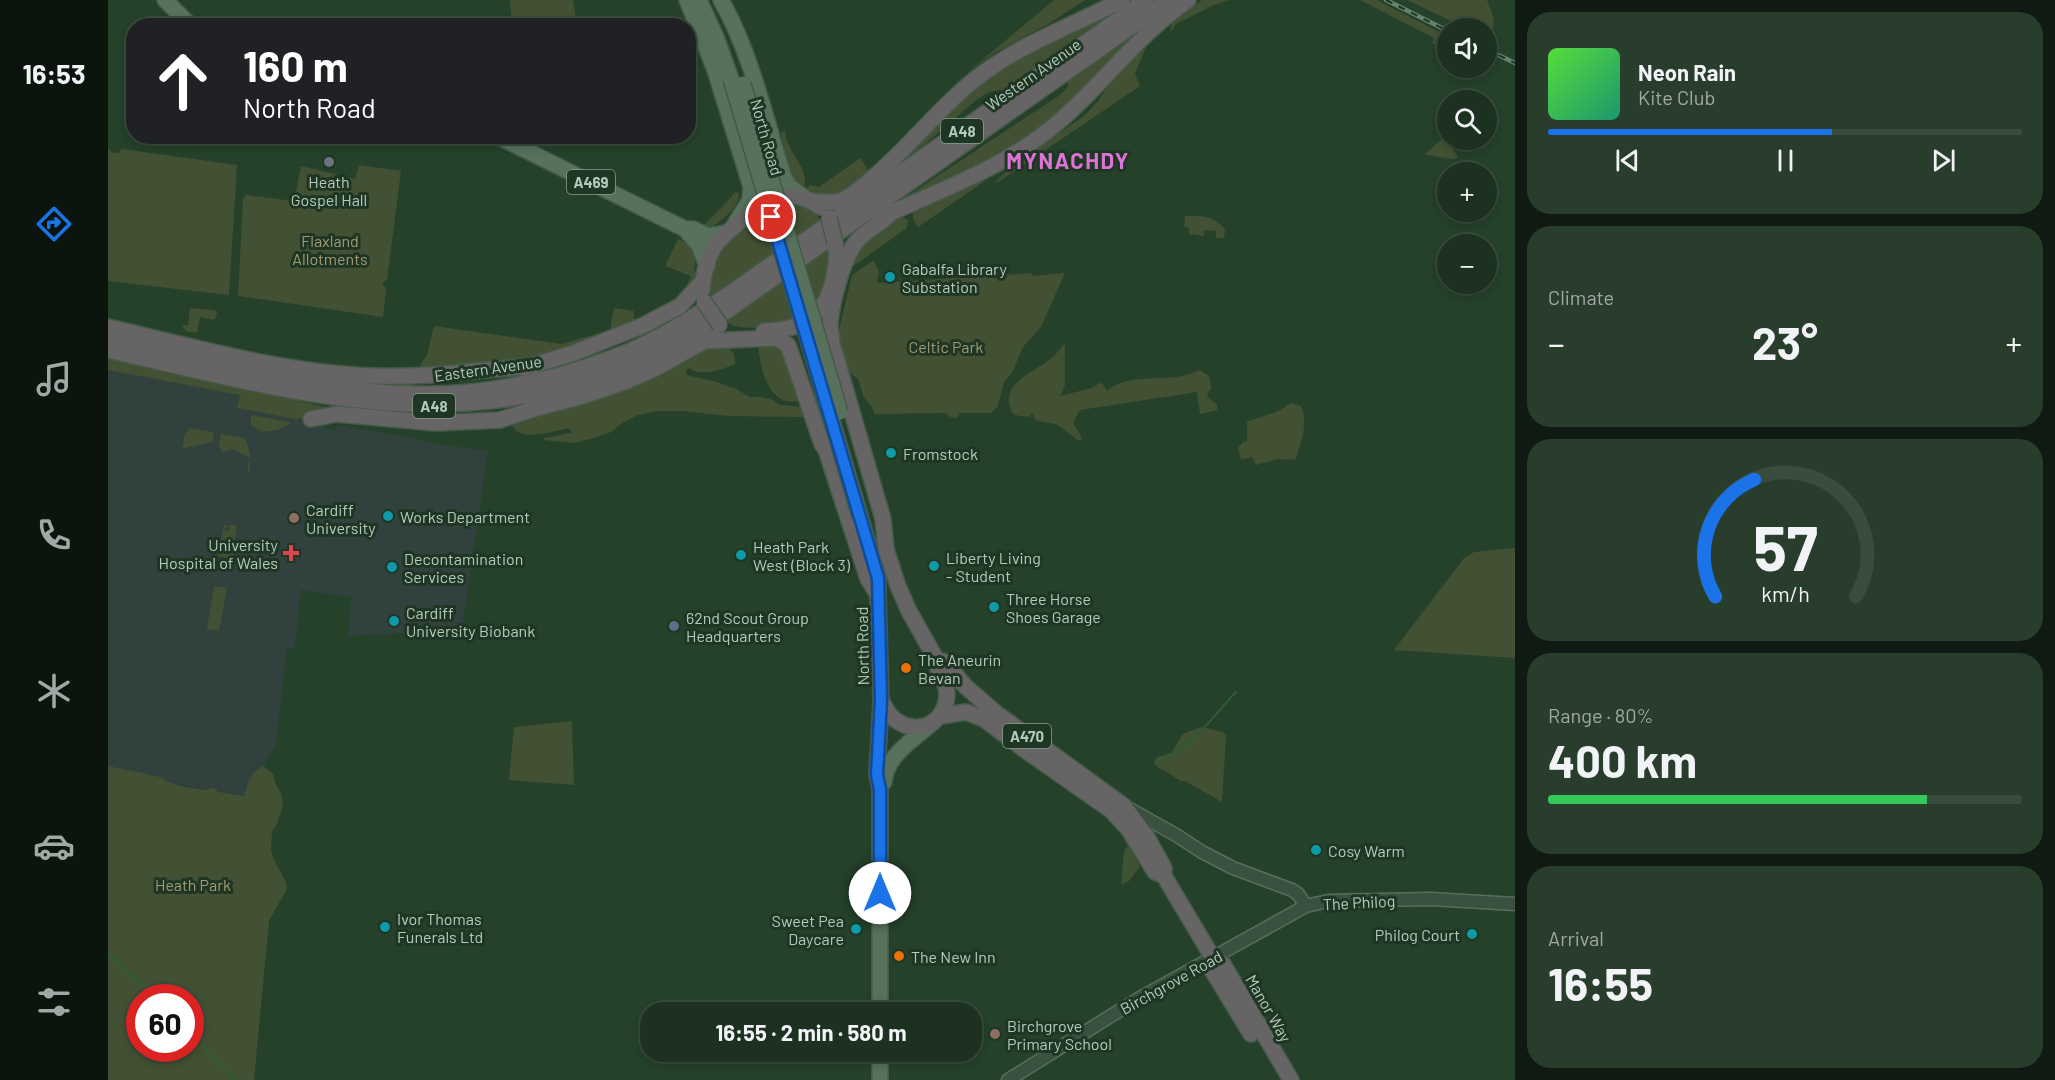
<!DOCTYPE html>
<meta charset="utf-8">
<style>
body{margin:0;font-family:Barlow,sans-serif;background:#293d2d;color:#f1f3f6;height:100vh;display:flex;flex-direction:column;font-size:22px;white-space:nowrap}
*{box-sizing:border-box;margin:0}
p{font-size:20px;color:#a0a9a5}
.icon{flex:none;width:33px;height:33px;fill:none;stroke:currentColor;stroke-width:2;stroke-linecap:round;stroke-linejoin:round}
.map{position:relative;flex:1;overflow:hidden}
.drawer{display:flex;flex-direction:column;gap:12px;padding:12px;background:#0f1b12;width:540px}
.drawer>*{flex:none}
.top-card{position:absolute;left:18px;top:18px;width:570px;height:126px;border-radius:24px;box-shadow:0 3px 9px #0003,0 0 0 2px #3a4c3e;background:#202124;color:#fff;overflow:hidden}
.fabs{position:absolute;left:1329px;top:18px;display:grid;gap:12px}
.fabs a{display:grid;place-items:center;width:60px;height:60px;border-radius:50%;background:#1c3120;box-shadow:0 3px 9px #0003,0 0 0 2px #3a4c3e;font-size:30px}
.speed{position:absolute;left:18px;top:984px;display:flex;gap:12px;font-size:30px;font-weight:700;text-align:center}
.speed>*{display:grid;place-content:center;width:78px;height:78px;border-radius:50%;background:#1c3120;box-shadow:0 3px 9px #0003,0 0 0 2px #3a4c3e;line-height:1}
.speed .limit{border:9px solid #d22;background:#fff;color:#111}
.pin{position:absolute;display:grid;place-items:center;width:51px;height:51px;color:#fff;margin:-26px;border:3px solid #fff;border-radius:50%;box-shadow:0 2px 6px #0007}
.me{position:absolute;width:66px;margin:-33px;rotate:0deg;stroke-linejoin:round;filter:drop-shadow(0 0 4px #0008)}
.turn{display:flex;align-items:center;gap:21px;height:126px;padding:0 18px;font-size:27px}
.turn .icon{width:78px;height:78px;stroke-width:2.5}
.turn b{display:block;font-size:42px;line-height:51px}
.big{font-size:45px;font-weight:700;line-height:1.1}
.drawer .card{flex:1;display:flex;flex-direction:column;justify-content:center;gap:9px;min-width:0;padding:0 21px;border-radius:24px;background:#293d2d}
.drawer .dial{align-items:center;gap:0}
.dial svg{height:156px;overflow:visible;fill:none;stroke:#3a4c3e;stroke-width:7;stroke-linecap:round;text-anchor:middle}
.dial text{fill:#f1f3f6;stroke:none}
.song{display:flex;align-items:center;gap:18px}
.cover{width:72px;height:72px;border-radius:9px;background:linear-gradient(135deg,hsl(110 70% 55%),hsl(160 70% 35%))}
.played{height:6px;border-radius:3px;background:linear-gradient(90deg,#1a73e8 60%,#3a4c3e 60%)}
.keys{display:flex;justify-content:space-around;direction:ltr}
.heat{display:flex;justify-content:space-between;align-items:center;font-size:33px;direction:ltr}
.charge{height:9px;border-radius:4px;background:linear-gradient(90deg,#34c759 80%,#3a4c3e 0)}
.trip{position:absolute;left:532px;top:1002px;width:342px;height:60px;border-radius:24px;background:#1c3120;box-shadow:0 3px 9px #0003,0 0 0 2px #3a4c3e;font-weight:700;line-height:60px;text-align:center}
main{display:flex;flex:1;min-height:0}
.tabs{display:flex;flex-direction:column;width:108px;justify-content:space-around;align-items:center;background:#0b140d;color:#a0a9a5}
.tabs .icon{width:42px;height:42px}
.tabs .selected{color:#1a73e8}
.tabs b{font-size:27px;color:#f1f3f6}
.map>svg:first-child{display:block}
.medical{fill:#31413e}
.green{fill:#425133;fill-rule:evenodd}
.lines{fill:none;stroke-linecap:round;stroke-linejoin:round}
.stream{stroke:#2e5c37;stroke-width:2}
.tertiary-casing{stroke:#576e5c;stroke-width:15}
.primary-casing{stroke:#435a48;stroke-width:18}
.trunk-casing{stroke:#445b49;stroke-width:18}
.tertiary{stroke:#39513e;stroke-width:12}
.primary{stroke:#57715c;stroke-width:15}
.trunk{stroke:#676466;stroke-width:15}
.rail-casing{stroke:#66826c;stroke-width:4.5}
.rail{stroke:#1e3623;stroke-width:2;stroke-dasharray:7;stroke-linecap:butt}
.primary-bridge-casing{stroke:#435a48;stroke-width:18;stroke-linecap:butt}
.trunk-bridge-casing{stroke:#445b49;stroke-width:18;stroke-linecap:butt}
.primary-bridge{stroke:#57715c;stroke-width:15}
.trunk-bridge{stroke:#676466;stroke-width:15}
.route-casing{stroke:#114b97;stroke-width:15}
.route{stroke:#1a73e8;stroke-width:10}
.worship-dot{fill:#6b7280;stroke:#1e3623;stroke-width:2}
.culture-dot{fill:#0f9aa8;stroke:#1e3623;stroke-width:2}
.education-dot{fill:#8d6e63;stroke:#1e3623;stroke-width:2}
.health-dot{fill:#e0444e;stroke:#1e3623;stroke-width:2}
.service-dot{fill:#5c6f8a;stroke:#1e3623;stroke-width:2}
.food-dot{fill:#e8710a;stroke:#1e3623;stroke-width:2}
.labels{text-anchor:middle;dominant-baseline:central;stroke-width:6;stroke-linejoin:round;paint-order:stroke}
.shield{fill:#1e3623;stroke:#889e8d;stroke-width:1.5}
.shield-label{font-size:15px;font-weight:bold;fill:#b6cbbb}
.street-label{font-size:16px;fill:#b6cbbb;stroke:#1e3623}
.poi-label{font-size:16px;fill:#b6cbbb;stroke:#1e3623;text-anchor:start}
.park-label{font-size:16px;fill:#a29b73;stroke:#1e3623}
.district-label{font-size:22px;font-weight:bold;letter-spacing:1.5px;fill:#dd73d6;stroke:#1e3623}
</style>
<main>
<nav class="tabs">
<b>16:53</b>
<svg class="icon selected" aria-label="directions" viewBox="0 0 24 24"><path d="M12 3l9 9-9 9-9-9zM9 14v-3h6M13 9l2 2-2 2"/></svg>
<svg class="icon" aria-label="music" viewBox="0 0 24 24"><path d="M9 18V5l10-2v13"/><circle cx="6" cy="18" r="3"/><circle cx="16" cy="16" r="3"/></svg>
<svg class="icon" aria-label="phone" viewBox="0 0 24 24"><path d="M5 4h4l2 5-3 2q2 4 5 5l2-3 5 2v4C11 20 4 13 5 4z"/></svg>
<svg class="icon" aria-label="climate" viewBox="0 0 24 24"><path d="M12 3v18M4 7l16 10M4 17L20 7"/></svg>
<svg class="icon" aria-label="car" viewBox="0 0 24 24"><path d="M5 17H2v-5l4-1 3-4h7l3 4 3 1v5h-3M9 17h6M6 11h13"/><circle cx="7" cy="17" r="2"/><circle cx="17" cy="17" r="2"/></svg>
<svg class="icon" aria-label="filters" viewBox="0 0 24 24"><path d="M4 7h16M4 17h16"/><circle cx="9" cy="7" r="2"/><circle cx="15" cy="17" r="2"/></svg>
</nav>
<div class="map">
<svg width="1407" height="1080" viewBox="0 0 1407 1080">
<rect width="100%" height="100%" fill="#25412a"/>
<!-- medical -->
<path class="medical" d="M0,365L217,407L214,425L215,428L227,430L228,425L295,436L329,444L380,451L354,629L240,636L243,597L193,590L187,648H179L168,745L155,766L149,769L137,796L0,773Z"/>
<!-- green -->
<path class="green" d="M402,0H465L469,25H404Z
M946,0H977L942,23L888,52L861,71Z
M1025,0L907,87L881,92L868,100L777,179L858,93L902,60Z
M1094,0H1120L1104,6L1068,24L1062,33L1064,23Z
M1252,0H1269L1339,36V52L1324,43L1326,38Z
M1299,0H1379L1386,19L1384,38L1379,36L1378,28H1358L1353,22L1341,20Z
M1045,19L950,114L895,154L781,208L949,97L960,87V78Z
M1038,47L1027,74L1032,86L889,183L888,181L900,170L977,115L990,101L1002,83Z
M677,131C677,151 703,168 696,188C672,177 677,154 673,132Z
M1338,136L1350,158L1345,159L1318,155V153Z
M0,149L5,153H10L14,149L129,165L121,295L0,281Z
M752,158L759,168L760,175L731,197L710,195L699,189L702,185L711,187Z
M251,165L293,171L279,280L275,282V286L278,288L275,317L130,296L135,199L138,195L186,201L193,166L247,179Z
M874,180L877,181L810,227L805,219V210Z
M628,192L631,193C630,208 617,218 605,226H595Z
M676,202C692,202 708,207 714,224L688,243Z
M656,210L669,255L603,299C599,291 600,284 603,276C614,241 629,233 656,210Z
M791,216L800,220L799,228L737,272L749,245Z
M1077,216C1092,215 1108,216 1117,230L1116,238H1108V231L1097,230L1096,236L1081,234V228L1076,227Z
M570,239C585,245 590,255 586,271L589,272L584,283L572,300L499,335L422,359L297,371L227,367L311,370L313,363L319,355L326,326L454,344L502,330L506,308L526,311V319L529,320C552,309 574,301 583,276L557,266Z
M721,248C727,269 716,288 707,308L695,267Z
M766,260L771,272L769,283L924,273V276L957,273L933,327L915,347L904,373L896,382L890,406L883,413H852L850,417L846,418L840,416L839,413L767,414L763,405L756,398L750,379L740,371L730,334L744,275Z
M676,279L688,320C672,325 627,335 616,319Z
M82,308L107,310L109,313L107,320L92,317L89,333L78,331L74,325H80Z
M650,341H660L680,352L691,401C659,408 651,364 650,341Z
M957,343V385L952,396L984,388L991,383L995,384L999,391C1015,375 1051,380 1074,376C1080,375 1086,372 1092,370L1101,376L1103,389L1099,394L1100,397L1109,405V410L1092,414L1089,392L972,410L965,422L974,438L971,441L948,424L929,421L926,418L925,413L921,417C912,416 904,417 902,407C894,383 926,372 941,360C947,356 952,349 957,343Z
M600,346L621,348L626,354L627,364C614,370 592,377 581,368L578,370L579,375L609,382L628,389L642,397H652L663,399L672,405L693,407L698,417L620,416L576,411H550L530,415L514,423L503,432L486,438L465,443L436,440V438L463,433L464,431L460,428C450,431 421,438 412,433C408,432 405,426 402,423L415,422L454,408L571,364Z
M0,357L217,407L216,412L188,419L129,408L132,395L0,370Z
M1182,403L1193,406C1201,421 1193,444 1187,460L1170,459L1148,465L1144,457L1133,460L1130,448L1135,442L1139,441V422C1153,417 1173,412 1182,403Z
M143,415L181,422L183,423L170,430L154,432L143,425Z
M82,428L106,432L104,442L74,449L77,434Z
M113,434L137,438L142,453V473H139L142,458L124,449L114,452L111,445Z
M116,525H120L116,530L120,531L122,525H129L124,559L110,556Z
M1407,548V658L1286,650L1356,558L1366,552Z
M106,586L119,588L111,631L99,629Z
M464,721L466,785L401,780L406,727Z
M1093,727L1114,732L1118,735L1114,802L1077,781H1073L1048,766L1046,763L1049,757L1063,753L1075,734Z
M0,766L52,777L60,782L72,786L96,790L105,788L111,792L136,796C140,783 142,772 155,766L165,774L168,785L173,793L175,805L169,824L164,831L163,850L166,860L178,882L179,889L161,921L146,1080H0ZM32,998H82V1048H32Z
M1019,847H1021L1032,866L1021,881L1013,885L1016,851Z"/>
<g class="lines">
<!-- stream -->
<path class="stream" d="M1047,761C1082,754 1104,716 1128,692
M1016,882L1020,847
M0,952L46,998
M82,1034L129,1080"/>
<defs>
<path id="tertiary" d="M1018,807L1068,835L1094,852L1125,868L1184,890L1190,894L1198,906
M900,1080L1030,999L1198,906L1220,901L1323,899L1407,904"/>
<path id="primary" d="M57,0L83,26
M579,0L607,70L643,187L642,200L628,222
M591,0L608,37L623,79
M613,0C644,55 657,118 676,178L682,187L697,198
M389,136L577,229H585L600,236L619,233
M577,229L591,245L599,266
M752,516L770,578V595
M776,782C778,755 806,740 824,723
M772,1012V789L769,775L773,700
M772,1080V1052"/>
<path id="trunk" d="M704,201C714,202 725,204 735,200C747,194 758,184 768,175C803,145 830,109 866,80C911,44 964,26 1014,0
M771,218C835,189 901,166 954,119C998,80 1032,33 1080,0
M594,290C595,277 599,260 605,249C611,238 623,229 632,222C657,201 680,184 712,207
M0,327C87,347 175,373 265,376C318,378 371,370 425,366
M656,331C693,330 716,318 725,281C728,267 730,257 727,243
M0,338C97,360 205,391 304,394C375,396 444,381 509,356C547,342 583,318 617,297L1038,0
M598,341L668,338L680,345L714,444L718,450L760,579L770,595L773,700C776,705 778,711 783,716C805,738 838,726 839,694C839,681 828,672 828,659L801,611L790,586L778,549L775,519L724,343C724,337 722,331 722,325C723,304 735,257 749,241C758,230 771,225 781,215
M0,350C172,389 335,439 508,370C547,354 584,332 620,310L1061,0
M416,368L466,353L536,325L572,306L594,282
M203,419L229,414L328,423L392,420L429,408L475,396L519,381L548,368L604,337
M828,659L837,662L857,686L888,713L1016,806L1039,837L1056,868V876L1105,958L1115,964L1183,1080
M833,716L858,712L876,719L917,750L1004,811L1021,830L1047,872L1056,876
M1105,958L1104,970L1143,1034"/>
</defs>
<!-- tertiary casing -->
<use href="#tertiary" class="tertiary-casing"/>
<!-- primary casing -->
<use href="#primary" class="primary-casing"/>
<!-- trunk casing -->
<use href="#trunk" class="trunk-casing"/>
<!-- tertiary -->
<use href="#tertiary" class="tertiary"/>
<!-- primary -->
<use href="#primary" class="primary"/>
<!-- trunk -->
<use href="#trunk" class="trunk"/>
<defs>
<path id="rail" d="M1278,0L1340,31
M1378,49L1407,63"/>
</defs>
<!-- rail casing -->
<use href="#rail" class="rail-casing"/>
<!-- rail -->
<use href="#rail" class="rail"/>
<defs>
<path id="primary-bridge" d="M623,79L752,516
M635,84L732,412"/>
<path id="trunk-bridge" d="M721,218L727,243
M596,302L612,325"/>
</defs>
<!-- primary-bridge casing -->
<use href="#primary-bridge" class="primary-bridge-casing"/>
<!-- trunk-bridge casing -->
<use href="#trunk-bridge" class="trunk-bridge-casing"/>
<!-- primary-bridge -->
<use href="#primary-bridge" class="primary-bridge"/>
<!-- trunk-bridge -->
<use href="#trunk-bridge" class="trunk-bridge"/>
</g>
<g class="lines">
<defs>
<path id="route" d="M663,217L770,578L773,700L769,775L772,789V893"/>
</defs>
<!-- route casing -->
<use href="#route" class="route-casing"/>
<!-- route -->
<use href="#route" class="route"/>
</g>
<!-- markers -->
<circle class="worship-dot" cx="221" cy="162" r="6"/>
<g class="culture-dot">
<circle cx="782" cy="277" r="6"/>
<circle cx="783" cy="453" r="6"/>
<circle cx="280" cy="516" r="6"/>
<circle cx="633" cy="555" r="6"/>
<circle cx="826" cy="566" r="6"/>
<circle cx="284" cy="567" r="6"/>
<circle cx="886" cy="607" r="6"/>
<circle cx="286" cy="621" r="6"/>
<circle cx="1208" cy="850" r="6"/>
<circle cx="277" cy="927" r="6"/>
<circle cx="748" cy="929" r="6"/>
<circle cx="1364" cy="934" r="6"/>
</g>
<g class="education-dot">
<circle cx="186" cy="518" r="6"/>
<circle cx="887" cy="1034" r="6"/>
</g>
<path class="health-dot" d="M180 544h6v6h6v6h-6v6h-6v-6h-6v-6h6z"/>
<circle class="service-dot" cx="566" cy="626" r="6"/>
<g class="food-dot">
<circle cx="798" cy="668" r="6"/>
<circle cx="791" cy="956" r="6"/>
</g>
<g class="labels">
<!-- shield labels -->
<g class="shield">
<rect x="833" y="119" width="42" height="24" rx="4.5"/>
<rect x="459" y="170" width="48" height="24" rx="4.5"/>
<rect x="305" y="394" width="42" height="24" rx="4.5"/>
<rect x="895" y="724" width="48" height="24" rx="4.5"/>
</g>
<g class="shield-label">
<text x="854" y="131">A48</text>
<text x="483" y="182">A469</text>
<text x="326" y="406">A48</text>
<text x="919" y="736">A470</text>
</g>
<!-- street labels -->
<g class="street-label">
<text transform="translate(925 74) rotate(-35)">Western Avenue</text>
<text transform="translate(659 137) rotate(74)">North Road</text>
<text transform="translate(380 368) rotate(-8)">Eastern Avenue</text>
<text transform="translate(754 646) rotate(-91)">North Road</text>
<text transform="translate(1251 902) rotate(-3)">The Philog</text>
<text transform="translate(1063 982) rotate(-29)">Birchgrove Road</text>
<text transform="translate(1161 1008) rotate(60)">Manor Way</text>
</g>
<!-- poi labels -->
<g class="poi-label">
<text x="221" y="181" text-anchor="middle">Heath<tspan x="221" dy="18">Gospel Hall</tspan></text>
<text x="794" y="268">Gabalfa Library<tspan x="794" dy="18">Substation</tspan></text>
<text x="795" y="453">Fromstock</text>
<text x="198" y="509">Cardiff<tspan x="198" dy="18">University</tspan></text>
<text x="292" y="516">Works Department</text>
<text x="170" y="544" text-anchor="end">University<tspan x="170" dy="18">Hospital of Wales</tspan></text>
<text x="645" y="546">Heath Park<tspan x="645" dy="18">West (Block 3)</tspan></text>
<text x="838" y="557">Liberty Living<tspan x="838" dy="18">- Student</tspan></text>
<text x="296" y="558">Decontamination<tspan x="296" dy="18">Services</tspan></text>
<text x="898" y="598">Three Horse<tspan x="898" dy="18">Shoes Garage</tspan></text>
<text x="298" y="612">Cardiff<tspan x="298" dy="18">University Biobank</tspan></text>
<text x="578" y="617">62nd Scout Group<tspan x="578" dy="18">Headquarters</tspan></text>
<text x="810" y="659">The Aneurin<tspan x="810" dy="18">Bevan</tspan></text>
<text x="1220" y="850">Cosy Warm</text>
<text x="289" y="918">Ivor Thomas<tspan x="289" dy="18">Funerals Ltd</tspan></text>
<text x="736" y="920" text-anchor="end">Sweet Pea<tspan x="736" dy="18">Daycare</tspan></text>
<text x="1352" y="934" text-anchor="end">Philog Court</text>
<text x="803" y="956">The New Inn</text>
<text x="899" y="1025">Birchgrove<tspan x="899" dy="18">Primary School</tspan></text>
</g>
<!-- park labels -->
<g class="park-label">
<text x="222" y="240">Flaxland<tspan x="222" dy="18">Allotments</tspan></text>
<text x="838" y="346">Celtic Park</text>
<text x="85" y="884">Heath Park</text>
</g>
<!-- district labels -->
<g class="district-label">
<text x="960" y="160">MYNACHDY</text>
</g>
</g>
</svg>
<div class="fabs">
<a><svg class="icon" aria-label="sound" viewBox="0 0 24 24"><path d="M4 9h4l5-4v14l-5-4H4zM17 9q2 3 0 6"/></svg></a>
<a><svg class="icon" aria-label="search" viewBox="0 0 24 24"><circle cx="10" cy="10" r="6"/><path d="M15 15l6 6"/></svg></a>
<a>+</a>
<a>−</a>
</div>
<div class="speed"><div class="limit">60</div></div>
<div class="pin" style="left:663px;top:217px;background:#d93025"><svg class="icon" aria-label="arrive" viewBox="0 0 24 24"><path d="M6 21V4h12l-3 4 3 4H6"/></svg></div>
<svg class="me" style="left:772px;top:893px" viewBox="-20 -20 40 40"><circle r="19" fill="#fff"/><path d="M0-13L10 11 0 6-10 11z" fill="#1a73e8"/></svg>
<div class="trip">16:55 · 2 min · 580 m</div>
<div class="top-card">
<div class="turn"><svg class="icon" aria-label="ahead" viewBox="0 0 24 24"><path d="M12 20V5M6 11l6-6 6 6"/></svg><div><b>160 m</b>North Road</div></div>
</div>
</div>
<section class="drawer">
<div class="card">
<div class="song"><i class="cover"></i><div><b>Neon Rain</b><p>Kite Club</p></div></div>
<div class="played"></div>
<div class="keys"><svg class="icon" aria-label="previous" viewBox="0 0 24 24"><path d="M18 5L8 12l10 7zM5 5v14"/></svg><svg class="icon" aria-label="pause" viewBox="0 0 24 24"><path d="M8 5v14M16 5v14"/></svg><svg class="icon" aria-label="next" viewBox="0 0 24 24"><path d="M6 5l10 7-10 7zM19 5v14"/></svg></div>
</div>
<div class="card"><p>Climate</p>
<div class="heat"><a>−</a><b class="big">23°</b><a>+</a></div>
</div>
<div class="card dial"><svg viewBox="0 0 100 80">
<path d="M14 69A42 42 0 1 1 86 69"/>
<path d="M14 69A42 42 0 0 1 34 9" stroke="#1a73e8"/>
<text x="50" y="56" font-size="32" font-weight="700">57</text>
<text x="50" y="72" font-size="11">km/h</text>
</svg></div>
<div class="card"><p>Range · 80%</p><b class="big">400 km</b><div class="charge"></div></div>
<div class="card"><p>Arrival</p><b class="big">16:55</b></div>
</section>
</main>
